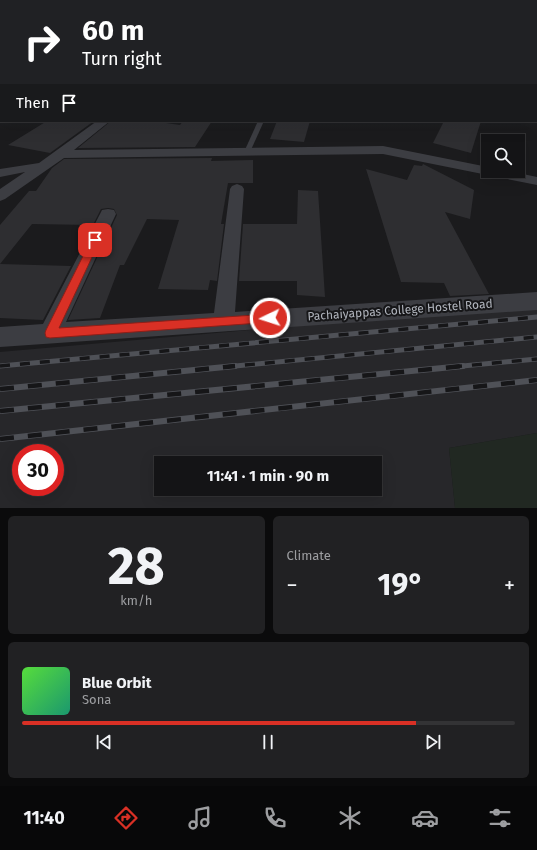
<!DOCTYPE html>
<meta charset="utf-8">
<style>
body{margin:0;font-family:"Fira Sans",sans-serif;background:#212123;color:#f1f3f6;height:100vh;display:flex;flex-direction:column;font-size:15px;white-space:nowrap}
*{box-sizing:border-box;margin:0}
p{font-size:13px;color:#9d9ea1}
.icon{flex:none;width:22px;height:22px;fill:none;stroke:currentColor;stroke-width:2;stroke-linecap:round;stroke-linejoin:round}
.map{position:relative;height:508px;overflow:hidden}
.drawer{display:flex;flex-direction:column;gap:8px;padding:8px;background:#0b0b0c;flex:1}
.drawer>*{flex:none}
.hud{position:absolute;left:0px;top:0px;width:537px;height:122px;box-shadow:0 4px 16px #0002,0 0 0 1px #333335;background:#202124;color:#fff;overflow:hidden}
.tools{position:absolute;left:481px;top:134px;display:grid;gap:8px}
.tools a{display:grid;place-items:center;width:44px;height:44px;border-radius:0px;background:#141416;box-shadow:0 4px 16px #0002,0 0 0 1px #333335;font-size:20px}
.speed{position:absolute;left:12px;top:444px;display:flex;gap:8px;font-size:20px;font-weight:700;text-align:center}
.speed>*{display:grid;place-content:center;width:52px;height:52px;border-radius:50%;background:#141416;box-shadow:0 4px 16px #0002,0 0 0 1px #333335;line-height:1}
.speed .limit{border:6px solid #d22;background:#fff;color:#111}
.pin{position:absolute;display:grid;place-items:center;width:34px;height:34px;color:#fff;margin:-17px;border-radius:8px;box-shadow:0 2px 6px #0006}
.me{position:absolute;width:44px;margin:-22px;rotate:266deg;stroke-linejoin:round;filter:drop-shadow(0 0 3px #0008)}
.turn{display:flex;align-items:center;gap:14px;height:84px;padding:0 16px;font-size:18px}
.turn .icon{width:52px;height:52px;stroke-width:2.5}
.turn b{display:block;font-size:28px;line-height:34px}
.then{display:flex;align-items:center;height:38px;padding:0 16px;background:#0003;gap:8px;font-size:15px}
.big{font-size:30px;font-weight:700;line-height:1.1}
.drawer .card{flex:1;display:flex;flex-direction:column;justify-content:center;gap:6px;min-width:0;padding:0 14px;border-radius:6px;background:#212123}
.drawer .dial{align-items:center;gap:0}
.dial b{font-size:52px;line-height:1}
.song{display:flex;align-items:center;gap:12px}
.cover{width:48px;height:48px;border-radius:6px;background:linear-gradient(135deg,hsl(110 70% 55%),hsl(160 70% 35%))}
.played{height:4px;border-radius:2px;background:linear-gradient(90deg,#d93025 80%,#333335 80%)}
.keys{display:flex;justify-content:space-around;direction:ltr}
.heat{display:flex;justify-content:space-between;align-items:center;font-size:22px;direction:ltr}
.drawer .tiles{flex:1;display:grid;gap:8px;grid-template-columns:1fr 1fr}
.card:last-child{grid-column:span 2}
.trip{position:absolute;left:154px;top:456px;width:228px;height:40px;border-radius:0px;background:#141416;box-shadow:0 4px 16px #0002,0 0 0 1px #333335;font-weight:700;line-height:40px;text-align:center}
.menu{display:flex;height:64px;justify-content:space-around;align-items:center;background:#080809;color:#9d9ea1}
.menu .icon{width:28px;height:28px}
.menu .on{color:#d93025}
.menu b{font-size:18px;color:#f1f3f6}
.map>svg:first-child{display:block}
.built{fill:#27272a;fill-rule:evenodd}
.green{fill:#212822}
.building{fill:#2e2e31}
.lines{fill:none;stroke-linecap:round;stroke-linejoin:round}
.service{fill:#3c3d42;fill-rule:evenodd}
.minor{fill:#3c3d42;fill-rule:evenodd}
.rail-far1-casing{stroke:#4f5157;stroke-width:5}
.rail-casing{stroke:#4f5157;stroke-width:6}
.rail-far1{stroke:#161618;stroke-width:3.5;stroke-dasharray:10;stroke-linecap:butt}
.rail{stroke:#161618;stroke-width:4.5;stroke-dasharray:14;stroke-linecap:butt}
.route{fill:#d93025;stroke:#8d1f18}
.labels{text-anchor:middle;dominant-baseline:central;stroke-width:4;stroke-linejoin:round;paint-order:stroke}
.street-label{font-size:12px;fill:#afb3bb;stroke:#161618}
</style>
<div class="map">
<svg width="537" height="508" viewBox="0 0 537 508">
<rect width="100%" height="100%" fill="#1b1b1d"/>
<!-- built -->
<path class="built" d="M537,305V433L449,448L455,508H0V352ZM21,453H55V487H21ZM161,463H375V489H161Z"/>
<!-- green -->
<path class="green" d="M537,433V508H455L449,448Z"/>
<!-- building -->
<path class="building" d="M47,121H94L50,153L8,145Z
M111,121H152L180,125L183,121H212L195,147L78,148Z
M277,121H310L304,142L270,139Z
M444,121H481L471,153L433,143Z
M212,158L211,161L253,160V183H228L221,224H224L217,281L210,280L208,290L158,289L179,220L147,219L124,265H120L100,318L68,320L117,215L114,209L108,208L101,209L93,225L32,224L0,264L71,266L43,320L0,318V225L29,191H36L52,168L64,159Z
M423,164L474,190L470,219L445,212L489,294L450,296L444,283L401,282L366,169L407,180L414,165L422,166Z
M298,190L318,191L325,297L297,295V281H239L243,224H297Z"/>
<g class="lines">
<!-- service -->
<path class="service" d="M258,121H264L250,152L245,153L244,152Z"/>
<!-- minor -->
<path class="minor" d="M0,60H1V66H0Z
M536,77H537V83H536Z
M0,92H1V98H0Z
M97,121H110L74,150L383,146L488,167V171H509L537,177V185L383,154L64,158L5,199L0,201V189L25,172L0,177V169L39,163Z
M237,184L242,186L244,189L235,312L537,292V310L0,347V327L43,324L100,214L102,210L108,209L114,210L116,214L66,322L214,313L230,189L232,186Z"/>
<defs>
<path id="rail-far1" d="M0,366L537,317
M225,367L537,337
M452,367L537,359"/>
<path id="rail" d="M0,389L235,366
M0,411L463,366
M0,439L537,380"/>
</defs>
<!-- rail-far1 casing -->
<use href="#rail-far1" class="rail-far1-casing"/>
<!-- rail casing -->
<use href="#rail" class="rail-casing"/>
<!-- rail-far1 -->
<use href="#rail-far1" class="rail-far1"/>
<!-- rail -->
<use href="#rail" class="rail"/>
</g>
<!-- sky -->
<linearGradient id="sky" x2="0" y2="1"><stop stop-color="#0f0f10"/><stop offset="0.44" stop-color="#393f4c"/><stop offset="1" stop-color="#393f4c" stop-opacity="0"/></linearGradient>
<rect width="537" height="129" fill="url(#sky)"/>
<!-- route -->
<path class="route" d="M95,237L100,240L59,328L270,314L274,315L276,318L274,322L50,338L46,337L45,333L46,330L91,240Z"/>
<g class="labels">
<!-- street labels -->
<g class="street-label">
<text transform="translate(400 310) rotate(-4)">Pachaiyappas College Hostel Road</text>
</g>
</g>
</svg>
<div class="tools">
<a><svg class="icon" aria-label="search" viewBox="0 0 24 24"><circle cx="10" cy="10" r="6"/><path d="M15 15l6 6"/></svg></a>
</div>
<div class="speed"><div class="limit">30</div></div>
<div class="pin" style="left:95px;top:240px;background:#d93025"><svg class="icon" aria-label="arrive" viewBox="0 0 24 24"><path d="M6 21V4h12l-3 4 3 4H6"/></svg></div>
<svg class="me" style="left:270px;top:318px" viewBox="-20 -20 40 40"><circle r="17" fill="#d93025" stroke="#fff" stroke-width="3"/><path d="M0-11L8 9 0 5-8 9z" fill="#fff"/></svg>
<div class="trip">11:41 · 1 min · 90 m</div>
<div class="hud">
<div class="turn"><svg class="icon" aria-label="right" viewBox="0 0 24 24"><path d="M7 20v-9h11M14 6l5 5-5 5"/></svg><div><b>60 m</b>Turn right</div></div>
<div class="then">Then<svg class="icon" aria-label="arrive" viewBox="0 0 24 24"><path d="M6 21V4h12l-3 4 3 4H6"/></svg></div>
</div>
</div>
<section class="drawer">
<div class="tiles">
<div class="card dial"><b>28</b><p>km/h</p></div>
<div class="card"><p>Climate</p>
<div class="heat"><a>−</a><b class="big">19°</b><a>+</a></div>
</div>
<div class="card">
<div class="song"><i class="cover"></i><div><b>Blue Orbit</b><p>Sona</p></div></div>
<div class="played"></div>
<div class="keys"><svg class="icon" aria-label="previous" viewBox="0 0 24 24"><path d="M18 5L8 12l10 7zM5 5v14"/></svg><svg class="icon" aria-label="pause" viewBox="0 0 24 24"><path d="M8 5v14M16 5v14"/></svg><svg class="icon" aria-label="next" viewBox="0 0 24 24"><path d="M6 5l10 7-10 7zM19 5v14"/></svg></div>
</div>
</div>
</section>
<nav class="menu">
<b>11:40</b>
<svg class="icon on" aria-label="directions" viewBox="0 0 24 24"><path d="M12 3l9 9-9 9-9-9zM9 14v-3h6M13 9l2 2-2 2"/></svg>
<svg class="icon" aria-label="music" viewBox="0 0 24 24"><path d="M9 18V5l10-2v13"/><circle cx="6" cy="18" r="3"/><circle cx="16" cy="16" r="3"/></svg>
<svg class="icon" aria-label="phone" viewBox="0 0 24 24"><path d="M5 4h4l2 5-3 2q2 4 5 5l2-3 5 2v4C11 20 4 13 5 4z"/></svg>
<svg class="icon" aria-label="climate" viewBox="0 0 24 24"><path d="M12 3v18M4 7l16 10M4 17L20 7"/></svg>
<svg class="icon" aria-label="car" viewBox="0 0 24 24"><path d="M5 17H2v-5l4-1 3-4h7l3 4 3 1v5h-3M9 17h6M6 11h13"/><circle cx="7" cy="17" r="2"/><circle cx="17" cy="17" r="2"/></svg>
<svg class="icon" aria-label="filters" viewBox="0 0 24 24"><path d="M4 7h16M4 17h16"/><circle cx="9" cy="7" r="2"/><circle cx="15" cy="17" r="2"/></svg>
</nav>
